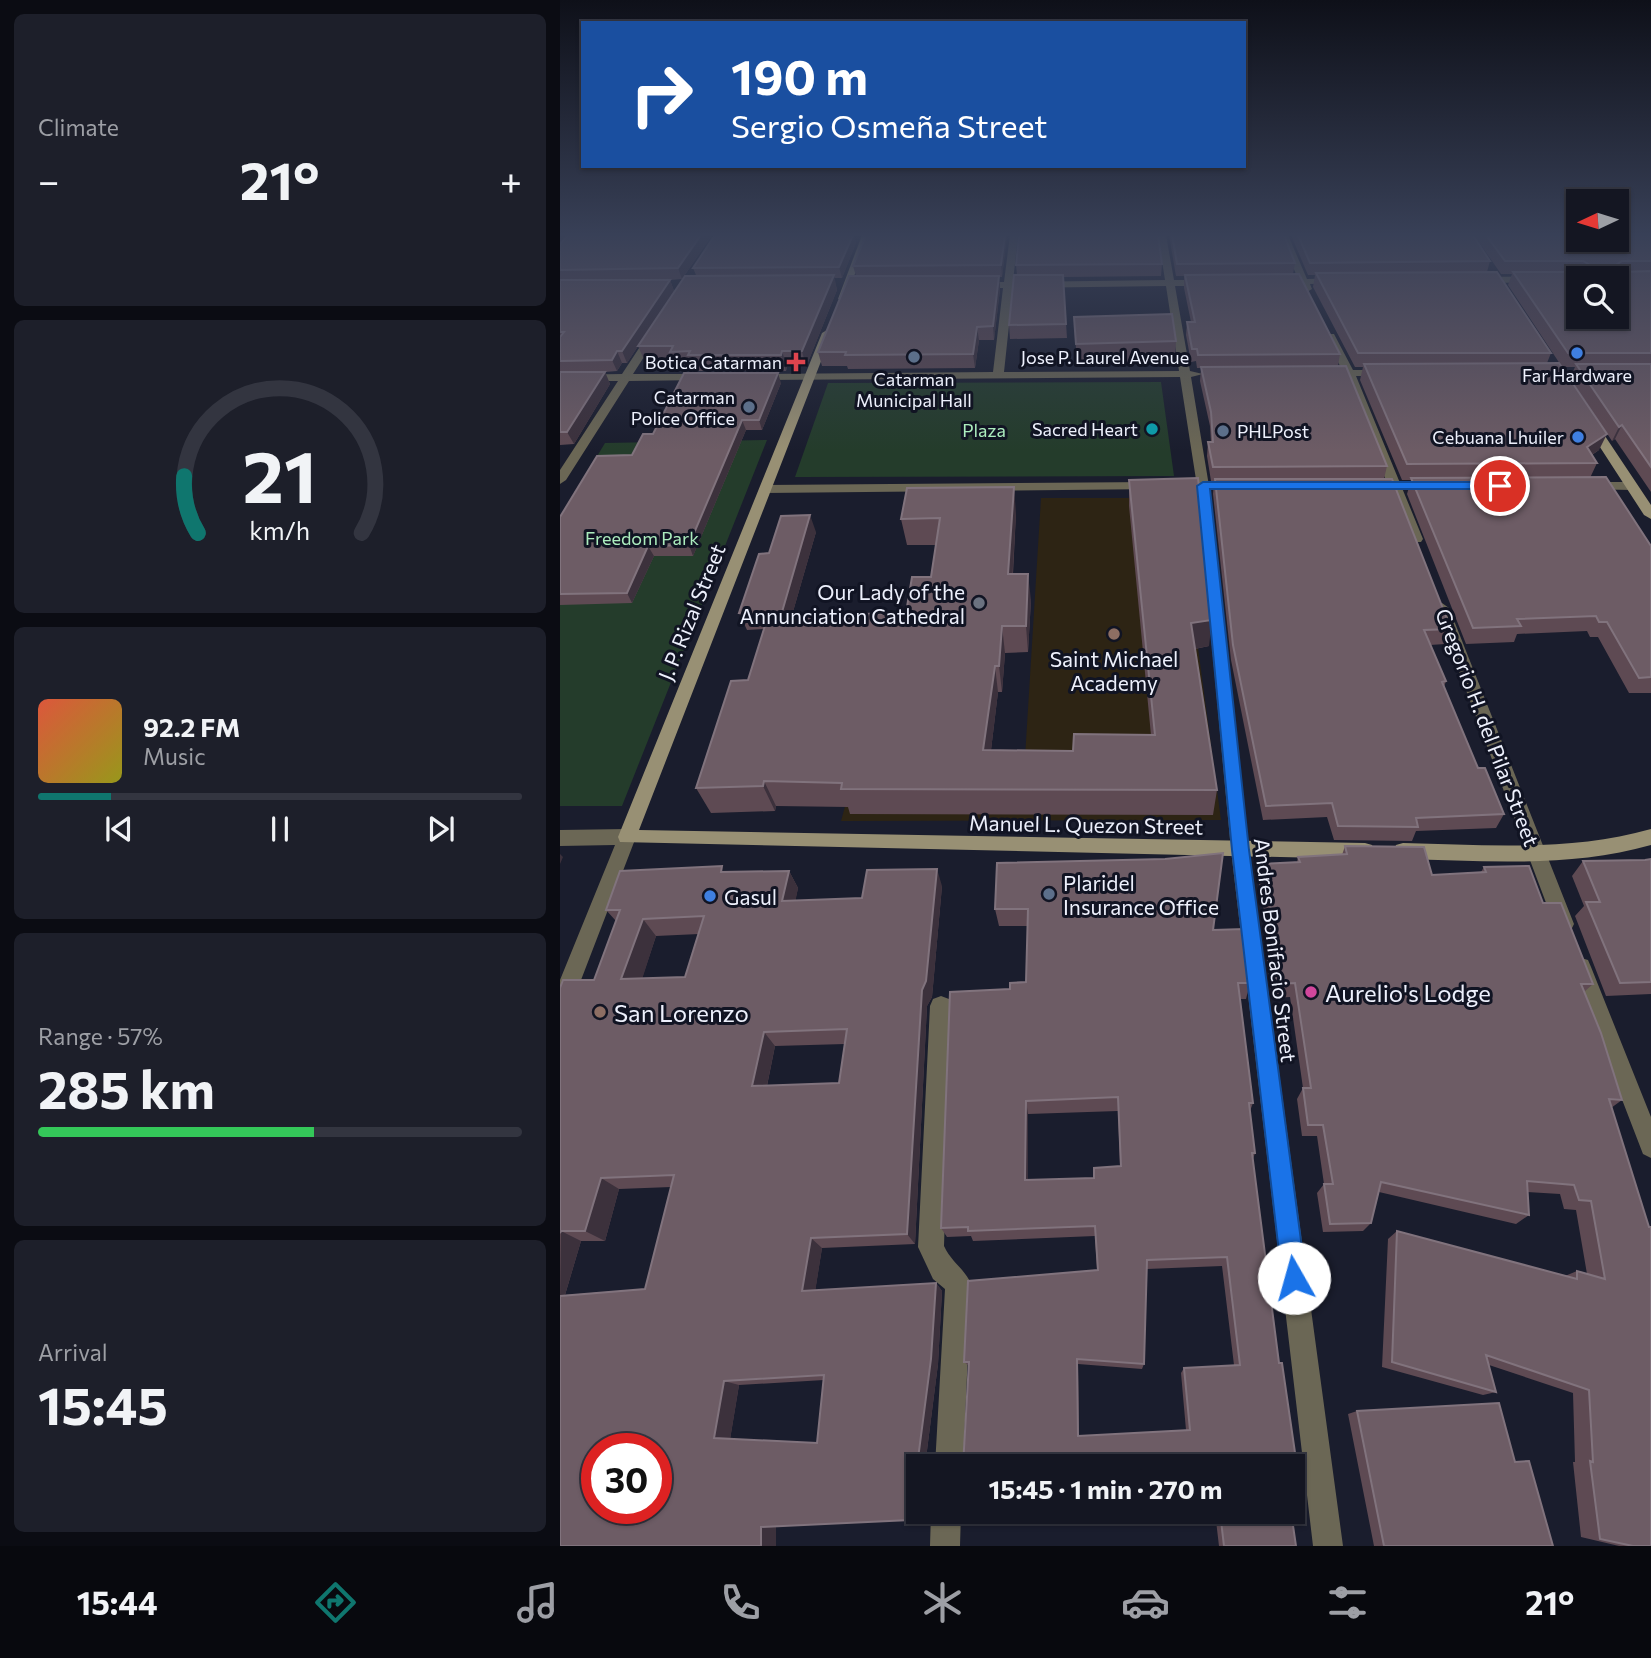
<!DOCTYPE html>
<meta charset="utf-8">
<style>
body{margin:0;font-family:Commissioner,sans-serif;background:#1d1f2a;color:#f1f3f6;height:100vh;display:flex;flex-direction:column;font-size:26px;white-space:nowrap}
*{box-sizing:border-box;margin:0}
p{font-size:23px;color:#9d9fa5}
.icon{flex:none;width:38px;height:38px;fill:none;stroke:currentColor;stroke-width:2;stroke-linecap:round;stroke-linejoin:round}
.map{position:relative;flex:1;overflow:hidden}
.sheet{display:flex;flex-direction:column;gap:14px;padding:14px;background:#0b0c13;width:560px}
.sheet>*{flex:none}
.banner{position:absolute;left:21px;top:21px;width:665px;height:147px;border-radius:0px;box-shadow:0 2px 5px #0004,0 0 0 2px #333540;background:#1a4fa0;color:#fff;overflow:hidden}
.needle{width:46px;rotate:266deg}
.controls{position:absolute;left:1006px;top:189px;display:grid;gap:14px}
.controls a{display:grid;place-items:center;width:63px;height:63px;border-radius:0px;background:#141622;box-shadow:0 2px 5px #0004,0 0 0 2px #333540;font-size:35px}
.speed{position:absolute;left:21px;top:1433px;display:flex;gap:14px;font-size:35px;font-weight:700;text-align:center}
.speed>*{display:grid;place-content:center;width:91px;height:91px;border-radius:50%;background:#141622;box-shadow:0 2px 5px #0004,0 0 0 2px #333540;line-height:1}
.speed .limit{border:10px solid #d22;background:#fff;color:#111}
.pin{position:absolute;display:grid;place-items:center;width:60px;height:60px;color:#fff;margin:-30px;border:4px solid #fff;border-radius:50%;box-shadow:0 2px 7px #0007}
.me{position:absolute;width:77px;margin:-38px;rotate:353deg;stroke-linejoin:round;filter:drop-shadow(0 0 5px #0008)}
.turn{display:flex;align-items:center;gap:24px;height:147px;padding:0 35px;font-size:32px}
.turn .icon{width:91px;height:91px;stroke-width:2.5}
.turn b{display:block;font-size:49px;line-height:60px}
.big{font-size:52px;font-weight:700;line-height:1.1}
.sheet .card{flex:1;display:flex;flex-direction:column;justify-content:center;gap:10px;min-width:0;padding:0 24px;border-radius:10px;background:#1d1f2a}
.sheet .dial{align-items:center;gap:0}
.dial svg{height:182px;overflow:visible;fill:none;stroke:#333540;stroke-width:7;stroke-linecap:round;text-anchor:middle}
.dial text{fill:#f1f3f6;stroke:none}
.song{display:flex;align-items:center;gap:21px}
.cover{width:84px;height:84px;border-radius:10px;background:linear-gradient(135deg,hsl(10 70% 55%),hsl(60 70% 35%))}
.played{height:7px;border-radius:4px;background:linear-gradient(90deg,#0f766e 15%,#333540 15%)}
.keys{display:flex;justify-content:space-around;direction:ltr}
.heat{display:flex;justify-content:space-between;align-items:center;font-size:38px;direction:ltr}
.charge{height:10px;border-radius:5px;background:linear-gradient(90deg,#34c759 57%,#333540 0)}
.trip{position:absolute;left:346px;top:1454px;width:399px;height:70px;border-radius:0px;background:#141622;box-shadow:0 2px 5px #0004,0 0 0 2px #333540;font-weight:700;line-height:70px;text-align:center}
.tab-bar{display:flex;height:112px;justify-content:space-around;align-items:center;background:#08090e;color:#9d9fa5}
.tab-bar .icon{width:49px;height:49px}
.tab-bar .current{color:#0f766e}
.tab-bar b{font-size:32px;color:#f1f3f6}
main{display:flex;flex:1;min-height:0}
.map>svg:first-child{display:block}
.education{fill:#2d2414}
.green{fill:#243c2b}
.lines{fill:none;stroke-linecap:round;stroke-linejoin:round}
.minor{fill:#6b6755;fill-rule:evenodd}
.secondary{fill:#989074;fill-rule:evenodd}
.wall{fill:#5e4a53;fill-rule:evenodd}
.shaded-wall{fill:#3c313c}
.building{fill:#6d5c65;stroke:#81737d;stroke-width:2;fill-rule:evenodd}
.route{fill:#1a73e8;stroke:#114b97;stroke-width:2}
.shop-dot{fill:#3f7fe0;stroke:#111423;stroke-width:2.5}
.service-dot{fill:#5c6f8a;stroke:#111423;stroke-width:2.5}
.health-dot{fill:#e0444e;stroke:#111423;stroke-width:2.5}
.culture-dot{fill:#0f9aa8;stroke:#111423;stroke-width:2.5}
.worship-dot{fill:#6b7280;stroke:#111423;stroke-width:2.5}
.education-dot{fill:#8d6e63;stroke:#111423;stroke-width:2.5}
.hotel-dot{fill:#d1479c;stroke:#111423;stroke-width:2.5}
.labels{text-anchor:middle;dominant-baseline:central;stroke-width:6;stroke-linejoin:round;paint-order:stroke}
.far-street-label{font-size:18px;fill:#edf0fc;stroke:#111423}
.far-poi-label{font-size:18px;fill:#edf0fc;stroke:#111423;text-anchor:end}
.far-park-label{font-size:18px;fill:#acedbe;stroke:#111423}
.poi-label{font-size:21px;fill:#edf0fc;stroke:#111423;text-anchor:start}
.street-label{font-size:21px;fill:#edf0fc;stroke:#111423}
.near-poi-label{font-size:24px;fill:#edf0fc;stroke:#111423;text-anchor:start}
</style>
<main>
<section class="sheet">
<div class="card"><p>Climate</p>
<div class="heat"><a>−</a><b class="big">21°</b><a>+</a></div>
</div>
<div class="card dial"><svg viewBox="0 0 100 80">
<path d="M14 69A42 42 0 1 1 86 69"/>
<path d="M14 69A42 42 0 0 1 8 44" stroke="#0f766e"/>
<text x="50" y="56" font-size="32" font-weight="700">21</text>
<text x="50" y="72" font-size="11">km/h</text>
</svg></div>
<div class="card">
<div class="song"><i class="cover"></i><div><b>92.2 FM</b><p>Music</p></div></div>
<div class="played"></div>
<div class="keys"><svg class="icon" aria-label="previous" viewBox="0 0 24 24"><path d="M18 5L8 12l10 7zM5 5v14"/></svg><svg class="icon" aria-label="pause" viewBox="0 0 24 24"><path d="M8 5v14M16 5v14"/></svg><svg class="icon" aria-label="next" viewBox="0 0 24 24"><path d="M6 5l10 7-10 7zM19 5v14"/></svg></div>
</div>
<div class="card"><p>Range · 57%</p><b class="big">285 km</b><div class="charge"></div></div>
<div class="card"><p>Arrival</p><b class="big">15:45</b></div>
</section>
<div class="map">
<svg width="1091" height="1546" viewBox="0 0 1091 1546">
<rect width="100%" height="100%" fill="#1a1d2d"/>
<!-- education -->
<path class="education" d="M481,498H618L661,820L281,821L295,770L464,774Z"/>
<!-- green -->
<path class="green" d="M601,382L614,476L235,477L268,383Z
M207,440L62,806H0V518L45,443Z"/>
<g class="lines">
<!-- minor -->
<path class="minor" d="M450,235H458L453,282L605,280L598,235H606L614,280H647L652,283L647,286H615L630,371L643,374L631,377L649,486L689,850L783,1546H753L671,850L637,486L620,377L196,380L190,377L196,374L433,372L443,288H416L411,285L416,282H444ZM606,286L619,371L444,372L453,288Z
M720,235H728L747,279L777,278L780,279V283L750,284L752,289L747,292L740,285L718,284V280L738,279Z
M1018,276L1022,278H1018V282L920,283L915,280L920,277Z
M93,332L98,335L73,374H143L149,377L143,380L69,381L6,480L0,484V470L58,381H0V375L62,374L89,333Z
M766,334H774L793,370H822L828,373L822,376H796L863,539L861,542H851L849,539L785,376H766L760,373L766,370H782L765,336Z
M593,482L598,483V489L205,493L199,489L205,485Z
M1027,482H1072L1078,486L1072,490L1022,489L1021,486Z
M882,603L889,608L1014,924L1011,930L1004,933L997,930L994,924L875,608Z
M67,829L74,832L76,837L11,1006L8,1013L0,1016V980L55,845L0,846V830Z
M1021,958L1028,960L1031,967L1091,1117V1158L1083,1154L1011,967L1014,960Z
M381,996L389,999L392,1006L384,1246C392,1263 405,1269 411,1284L403,1466H375L385,1289L373,1279L358,1247L370,1006L373,999Z
M371,1512H401L400,1546H370Z"/>
<!-- secondary -->
<path class="secondary" d="M302,235H310L286,297L278,299Z
M267,330L272,333L79,830L805,843L812,845L814,851L812,857L805,859L60,842L58,837L262,333Z
M1027,421H1035L1091,505V519L1084,515L1025,424Z
M1091,829V845C1010,868 926,861 843,859L836,857L834,851L836,845L843,843C926,845 1010,852 1091,829Z"/>
</g>
<!-- wall -->
<path class="wall" d="M152,235L122,279L110,280L114,291L67,363H62L57,371L45,372L50,384L14,444L0,445V244Z
M155,235H294L296,243L282,278H274L277,290L246,367H227L226,371H134L132,367L116,368L114,362H85L78,346L136,275L133,268Z
M447,235L442,277H439L440,289L434,340H419L415,368L288,369L287,366H262L258,352L296,276L293,266Z
M609,235H724L735,263L733,274L780,354L778,366L827,466L824,479L891,629L885,644L870,645L886,681L884,687L918,768L944,814L936,828L856,831L852,841L774,840L767,817L703,820L671,660L653,494L654,481H651L647,456L648,442H651L650,426L640,381L641,368H637L636,361L631,362L626,335L627,322H631L624,288V276H616Z
M731,235H913L930,261L927,272L991,353L987,363L1039,450L1032,455L1037,463L1030,478L1091,546V693H1069L1038,637H1030L1027,631L957,634L954,642L906,644L847,494L851,480H842L800,380L803,367H795L753,287L755,275H748Z
M914,235H1091V492L1055,439L1052,441L1010,378L1015,367H1002L948,285L952,274H941Z
M602,264L601,276L503,277L507,338L450,339L449,325L457,275L456,265Z
M514,317L616,341L615,362L517,365Z
M221,383L202,430H186L133,556H94L72,603L0,605V517L72,455L93,434Z
M569,480L649,646L635,649L657,790L653,815L290,814L288,807L216,806L215,811L151,813L136,788L188,680L204,629L187,630L179,613L209,553L256,532L232,615L346,613L371,577L376,545H347L341,519L456,513L453,574L471,600L468,652L445,653L442,692H438L431,750L513,751L591,735L569,506Z
M785,846L872,875L921,872L924,867L983,903L1033,984L1024,992L1062,1100L1051,1108L1091,1546H1059L1021,1537L1013,1462H1015L1013,1393L929,1365L936,1392L923,1395L822,1367L828,1239L837,1231L1005,1276L1017,1271L1027,1274L1016,1210L1004,1209L1000,1194L967,1192L969,1215L956,1224L819,1192L811,1223L803,1231L763,1232L757,1193L764,1184L757,1136H742L737,1099L743,1088L730,997L712,998L705,945L708,932L698,879L702,864L737,862L738,857L782,855Z
M1091,859V994L1046,996L1015,916L1024,906L1012,876L1023,861L1085,860Z
M437,863L653,930L690,983L686,999H680L693,1103L690,1111L695,1153L693,1159L733,1487L403,1466L409,1366L404,1362L537,1270L535,1236L413,1241L411,1236L387,1237L381,1228L450,989L466,982L468,926H439L435,909ZM558,1111L560,1166L534,1178L468,1180V1114ZM662,1266L674,1365L624,1368L621,1373L626,1430L519,1436L518,1364L582,1369L584,1364L587,1269Z
M229,871L238,888L235,901L302,898L382,886L372,997L367,1006L355,1244L262,1248L255,1291L376,1283L382,1291L378,1364L365,1466H359V1519L350,1520L216,1526V1546H0V988L34,980L56,921L46,910L166,872ZM139,934L125,977L82,978L96,936ZM285,1044L279,1083L207,1086L215,1046ZM111,1187L85,1289L5,1295L21,1241H45L59,1189ZM264,1380L257,1443L170,1439L179,1385Z
M797,1411L955,1462L993,1546H814L788,1414Z
M655,1512H731L736,1546H659Z"/>
<!-- shaded-wall -->
<path class="shaded-wall" d="M0,235H8L0,243Z
M141,235H152L122,279L118,268Z
M293,235H294L296,243L282,278L279,267Z
M445,235H447L442,277L441,265Z
M274,275L277,290L246,367L242,351Z
M439,276L440,289L434,340L433,326Z
M110,280L114,291L67,363L62,351Z
M417,327L419,340L415,368L413,354Z
M57,351L62,363L57,371L52,360Z
M222,351L227,367L226,371L221,355Z
M45,372L50,384L14,444L7,432Z
M218,373L221,383L202,430L199,420Z
M182,420L186,430L133,556L129,545Z
M1062,425L1055,439L1052,441L1059,427Z
M1047,434L1039,450L1019,463L1027,447Z
M454,487L456,513L451,601L448,574Z
M250,515L256,532L228,629L222,612Z
M88,546L94,556L72,603L67,593Z
M468,574L471,600L468,652L466,626Z
M652,620L649,646L629,650L631,623Z
M442,626L445,653L442,692L439,666Z
M435,666L438,692L428,775L423,750Z
M204,781L216,806L215,811L203,786Z
M0,854L3,857L0,864Z
M377,869L382,886L372,997L367,1006L355,1244L347,1234L362,990Z
M229,871L238,888L232,919L222,901Z
M83,919L96,936L77,995L61,979Z
M204,1032L215,1046L204,1100L192,1086Z
M466,1101L468,1114V1191L465,1180Z
M41,1178L59,1189L45,1241L25,1231Z
M1,1231L21,1241L2,1305L0,1304Z
M251,1238L262,1248L254,1299L242,1291Z
M376,1283L382,1291L378,1364L365,1466H359V1519L350,1520Z
M517,1359L518,1364L519,1438L518,1436Z
M164,1381L179,1385L170,1440L154,1438Z
M216,1525V1546H201V1527Z"/>
<!-- building -->
<path class="building" d="M8,235H141L118,268L0,270V244Z
M155,235H293L279,267L133,268Z
M306,235H445L441,265L293,266Z
M459,235H598L602,264L456,265Z
M612,235H724L735,263L617,264Z
M738,235H913L930,261L750,263Z
M926,235H1018V240H1057V235H1091V261H1062L1056,265L1062,272L1091,271V353H1008L953,272H1023L1030,265L1023,261H945ZM1018,278H1057V317H1018Z
M937,272L991,353H798L756,273Z
M739,274L780,354L638,355L637,349H632L627,322H635L625,275Z
M274,275L242,351H222L221,355H128L130,351L110,352L113,346H78L125,276Z
M454,275H503L506,324L449,325Z
M289,276H439L433,326L417,327L413,354L285,355L286,352H258Z
M0,280H110L62,351H57L52,360L0,361V337L4,332H0Z
M612,314L616,341L516,344L514,317Z
M999,363L1047,434L1027,447L1037,463L847,464L804,364Z
M1016,364H1091V467L1062,425L1059,427Z
M786,366L827,466L653,467L648,442H653L651,412L641,367Z
M0,372H45L7,432H0Z
M124,373H218L199,420H182L129,545L88,546L67,593L0,594V517L37,456L72,455L83,434H93Z
M1046,477L1091,546V677L1079,678L1047,622H1039L1036,616L957,619L961,626L913,628L851,478Z
M638,478L652,620L631,623L657,790L281,789L282,783L204,781L203,786L136,788L171,681L188,680L208,616L346,613L352,577H371L380,518L341,519L347,488L454,487L448,574H468L466,626H442L439,666H435L423,750L513,751L514,734L595,735L569,480Z
M655,479H832L891,629L864,630L886,681L882,682L918,768H925L944,814L856,818L858,827L778,826L772,803L706,806L673,645Z
M250,515L222,612L179,613L199,554L209,553L221,516Z
M785,846L864,847L872,875L926,872L924,867L969,866L983,903H1001L1033,984H1021L1041,1033L1062,1100L1049,1099L1089,1227H1091V1546H1073L1040,1539L1030,1461L1033,1462L1029,1390L926,1355L936,1392L832,1362L837,1231L1017,1279V1271L1045,1279L1031,1201L1019,1200L1014,1185L967,1181L969,1215L821,1182L811,1223L770,1224L764,1184H773L763,1125H748L743,1088H751L735,983L716,984L709,931H715L702,864L740,862L738,857L787,854Z
M663,853L653,930L684,929L690,983H678L693,1103H689L695,1153H692L719,1363H722L740,1487H733V1466H403L409,1362H404L408,1281L538,1270L535,1226L408,1231V1227L381,1228L390,992L450,989V983L466,982L468,909H435L437,863L605,859ZM558,1097L561,1166L534,1168V1178L465,1180L466,1101ZM667,1257L680,1365L624,1368L630,1430L518,1436L517,1359L584,1364L587,1260Z
M1091,859V982L1060,983L1026,902H1040L1023,861L1085,860Z
M162,866L161,872L229,871L222,901L302,898L307,870L377,869L366,981L362,990L347,1234L251,1238L242,1291L376,1283L371,1359L350,1520L201,1527V1546H0V1296L85,1289L114,1175L41,1178L25,1231H1L0,1233V988L3,980H34L60,910H46L60,871ZM144,916L125,977L61,979L83,919ZM287,1029L279,1083L192,1086L204,1032ZM264,1375L257,1443L154,1438L164,1381ZM37,1449H96V1508H37Z
M939,1403L955,1462L969,1461L993,1546H824L797,1411Z
M401,1512H515L400,1518Z
M660,1512H731L736,1546H664Z"/>
<!-- sky -->
<linearGradient id="sky" x2="0" y2="1"><stop stop-color="#0e1019"/><stop offset="0.52" stop-color="#384057"/><stop offset="1" stop-color="#384057" stop-opacity="0"/></linearGradient>
<rect width="1091" height="451" fill="url(#sky)"/>
<!-- route -->
<path class="route" d="M643,482H940L946,486L940,489H650L689,850L746,1278L742,1286L734,1290L726,1286L722,1278L672,850L637,486Z"/>
<!-- markers -->
<g class="shop-dot">
<circle cx="1017" cy="353" r="7"/>
<circle cx="1018" cy="437" r="7"/>
<circle cx="150" cy="896" r="7"/>
</g>
<g class="service-dot">
<circle cx="354" cy="357" r="7"/>
<circle cx="189" cy="407" r="7"/>
<circle cx="663" cy="431" r="7"/>
<circle cx="489" cy="894" r="7"/>
</g>
<path class="health-dot" d="M232.5 351.5h7v7h7v7h-7v7h-7v-7h-7v-7h7z"/>
<circle class="culture-dot" cx="592" cy="429" r="7"/>
<circle class="worship-dot" cx="419" cy="603" r="7"/>
<g class="education-dot">
<circle cx="554" cy="634" r="7"/>
<circle cx="40" cy="1012" r="7"/>
</g>
<circle class="hotel-dot" cx="751" cy="992" r="7"/>
<g class="labels">
<!-- far-street labels -->
<g class="far-street-label">
<text x="545" y="357">Jose P. Laurel Avenue</text>
</g>
<!-- far-poi labels -->
<g class="far-poi-label">
<text x="222" y="362">Botica Catarman</text>
<text x="1017" y="375" text-anchor="middle">Far Hardware</text>
<text x="354" y="379" text-anchor="middle">Catarman<tspan x="354" dy="21">Municipal Hall</tspan></text>
<text x="175" y="397">Catarman<tspan x="175" dy="21">Police Office</tspan></text>
<text x="578" y="429">Sacred Heart</text>
<text x="677" y="431" text-anchor="start">PHLPost</text>
<text x="1004" y="437">Cebuana Lhuiler</text>
</g>
<!-- far-park labels -->
<g class="far-park-label">
<text x="424" y="430">Plaza</text>
<text x="82" y="538">Freedom Park</text>
</g>
<!-- poi labels -->
<g class="poi-label">
<text x="405" y="591" text-anchor="end">Our Lady of the<tspan x="405" dy="24">Annunciation Cathedral</tspan></text>
<text x="554" y="658" text-anchor="middle">Saint Michael<tspan x="554" dy="24">Academy</tspan></text>
<text x="503" y="882">Plaridel<tspan x="503" dy="24">Insurance Office</tspan></text>
<text x="164" y="896">Gasul</text>
</g>
<!-- street labels -->
<g class="street-label">
<text transform="translate(131 612) rotate(-68)">J. P. Rizal Street</text>
<text transform="translate(928 727) rotate(69)">Gregorio H. del Pilar Street</text>
<text transform="translate(526 824) rotate(1)">Manuel L. Quezon Street</text>
<text transform="translate(716 950) rotate(83)">Andres Bonifacio Street</text>
</g>
<!-- near-poi labels -->
<g class="near-poi-label">
<text x="765" y="992">Aurelio's Lodge</text>
<text x="54" y="1012">San Lorenzo</text>
</g>
</g>
</svg>
<div class="controls">
<a><svg class="needle" viewBox="-14 -14 28 28"><path d="M0-13l5 13h-10z" fill="#e53935"/><path d="M0 13l5-13h-10z" fill="#9d9fa5"/></svg></a>
<a><svg class="icon" aria-label="search" viewBox="0 0 24 24"><circle cx="10" cy="10" r="6"/><path d="M15 15l6 6"/></svg></a>
</div>
<div class="speed"><div class="limit">30</div></div>
<div class="pin" style="left:940px;top:486px;background:#d93025"><svg class="icon" aria-label="arrive" viewBox="0 0 24 24"><path d="M6 21V4h12l-3 4 3 4H6"/></svg></div>
<svg class="me" style="left:734px;top:1278px" viewBox="-20 -20 40 40"><circle r="19" fill="#fff"/><path d="M0-13L10 11 0 6-10 11z" fill="#1a73e8"/></svg>
<div class="trip">15:45 · 1 min · 270 m</div>
<div class="banner">
<div class="turn"><svg class="icon" aria-label="right" viewBox="0 0 24 24"><path d="M7 20v-9h11M14 6l5 5-5 5"/></svg><div><b>190 m</b>Sergio Osmeña Street</div></div>
</div>
</div>
</main>
<nav class="tab-bar">
<b>15:44</b>
<svg class="icon current" aria-label="directions" viewBox="0 0 24 24"><path d="M12 3l9 9-9 9-9-9zM9 14v-3h6M13 9l2 2-2 2"/></svg>
<svg class="icon" aria-label="music" viewBox="0 0 24 24"><path d="M9 18V5l10-2v13"/><circle cx="6" cy="18" r="3"/><circle cx="16" cy="16" r="3"/></svg>
<svg class="icon" aria-label="phone" viewBox="0 0 24 24"><path d="M5 4h4l2 5-3 2q2 4 5 5l2-3 5 2v4C11 20 4 13 5 4z"/></svg>
<svg class="icon" aria-label="climate" viewBox="0 0 24 24"><path d="M12 3v18M4 7l16 10M4 17L20 7"/></svg>
<svg class="icon" aria-label="car" viewBox="0 0 24 24"><path d="M5 17H2v-5l4-1 3-4h7l3 4 3 1v5h-3M9 17h6M6 11h13"/><circle cx="7" cy="17" r="2"/><circle cx="17" cy="17" r="2"/></svg>
<svg class="icon" aria-label="filters" viewBox="0 0 24 24"><path d="M4 7h16M4 17h16"/><circle cx="9" cy="7" r="2"/><circle cx="15" cy="17" r="2"/></svg>
<b>21°</b>
</nav>
